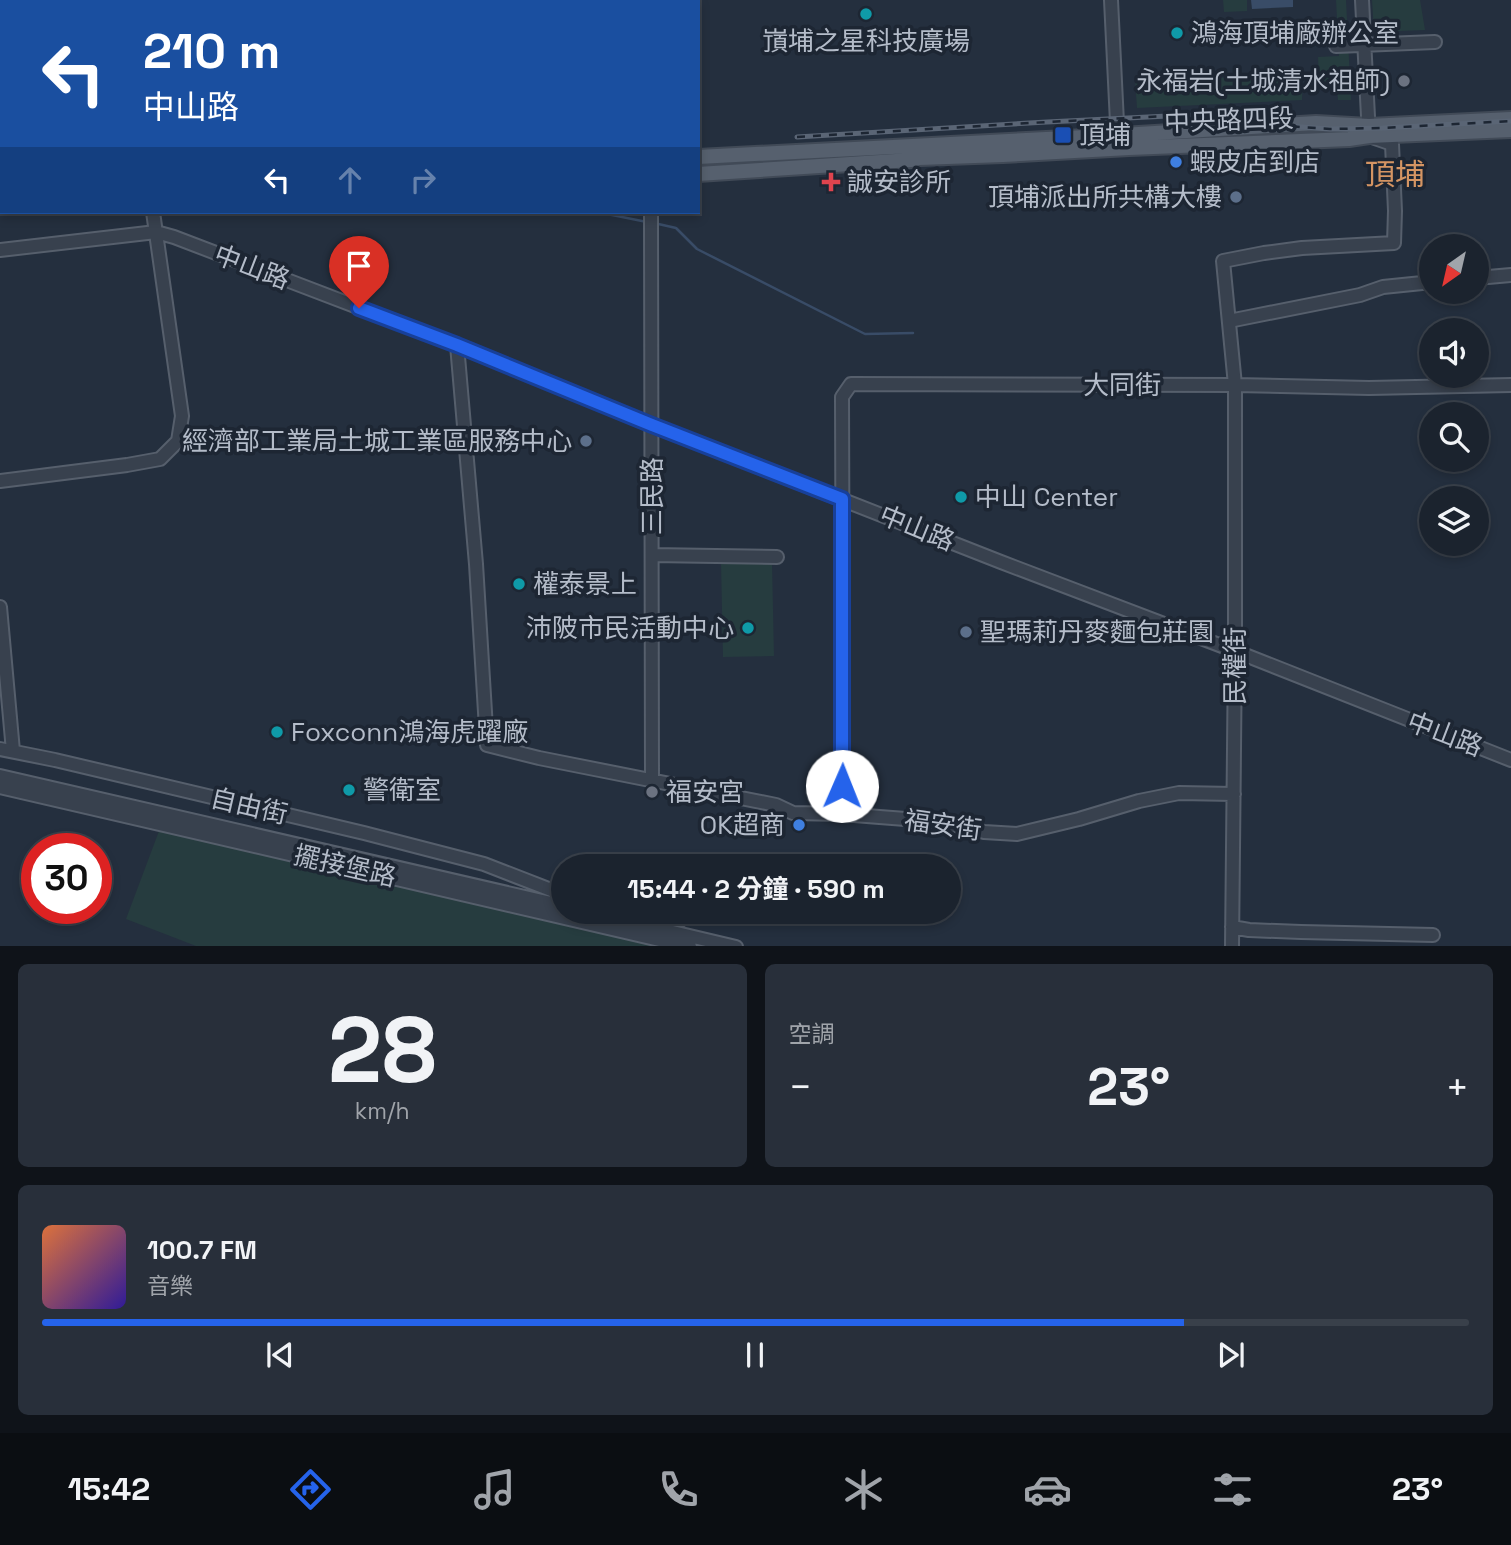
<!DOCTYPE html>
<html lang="zh-TW">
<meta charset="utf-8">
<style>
body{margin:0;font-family:"Space Grotesk","Noto Sans TC",sans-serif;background:#282f3a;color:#f1f3f6;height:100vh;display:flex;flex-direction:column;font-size:26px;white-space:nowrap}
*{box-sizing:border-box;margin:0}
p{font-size:23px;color:#a0a4aa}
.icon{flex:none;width:38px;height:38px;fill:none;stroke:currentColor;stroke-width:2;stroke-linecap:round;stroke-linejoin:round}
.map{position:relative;height:946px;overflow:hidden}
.panel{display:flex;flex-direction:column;gap:18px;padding:18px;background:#0f1319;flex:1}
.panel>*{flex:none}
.banner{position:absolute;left:0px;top:0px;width:700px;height:214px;box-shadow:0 4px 10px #0003,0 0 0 2px #39404a;background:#1a4fa0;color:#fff;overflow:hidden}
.needle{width:46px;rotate:214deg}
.controls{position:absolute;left:1419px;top:234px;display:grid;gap:14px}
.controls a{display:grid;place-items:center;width:70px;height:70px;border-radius:50%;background:#1b232e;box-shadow:0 4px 10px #0003,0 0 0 2px #39404a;font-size:35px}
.speed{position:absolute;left:21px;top:833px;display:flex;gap:14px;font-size:35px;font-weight:700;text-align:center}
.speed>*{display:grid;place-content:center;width:91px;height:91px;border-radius:50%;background:#1b232e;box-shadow:0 4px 10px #0003,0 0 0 2px #39404a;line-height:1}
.speed .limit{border:10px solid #d22;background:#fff;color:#111}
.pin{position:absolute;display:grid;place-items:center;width:60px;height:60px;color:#fff;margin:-72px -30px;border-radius:50% 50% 50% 0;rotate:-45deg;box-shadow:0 0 7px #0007}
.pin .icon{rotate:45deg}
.me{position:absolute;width:77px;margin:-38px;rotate:1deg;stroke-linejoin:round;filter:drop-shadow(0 0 5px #0008)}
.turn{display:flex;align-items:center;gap:24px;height:147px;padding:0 28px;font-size:32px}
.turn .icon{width:91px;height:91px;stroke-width:2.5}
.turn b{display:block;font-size:49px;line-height:60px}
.lanes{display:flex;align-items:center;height:66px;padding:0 28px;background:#0003;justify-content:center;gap:35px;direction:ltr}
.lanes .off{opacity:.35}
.big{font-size:52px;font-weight:700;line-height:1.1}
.panel .widget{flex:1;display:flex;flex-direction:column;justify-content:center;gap:10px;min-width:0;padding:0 24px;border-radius:10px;background:#282f3a}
.panel .dial{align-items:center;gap:0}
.dial b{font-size:91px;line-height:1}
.song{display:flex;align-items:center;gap:21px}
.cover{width:84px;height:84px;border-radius:10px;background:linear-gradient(135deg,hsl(20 70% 55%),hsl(250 70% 35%))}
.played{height:7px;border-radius:4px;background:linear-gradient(90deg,#2563eb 80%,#39404a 80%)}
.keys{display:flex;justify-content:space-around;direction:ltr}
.heat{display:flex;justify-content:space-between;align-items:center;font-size:38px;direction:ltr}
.panel .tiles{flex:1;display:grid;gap:18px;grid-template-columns:1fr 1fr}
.widget:last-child{grid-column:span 2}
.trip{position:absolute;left:551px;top:854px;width:410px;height:70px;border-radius:35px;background:#1b232e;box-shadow:0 4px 10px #0003,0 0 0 2px #39404a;font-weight:700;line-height:70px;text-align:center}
.menu{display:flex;height:112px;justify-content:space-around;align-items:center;background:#0b0e12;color:#a0a4aa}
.menu .icon{width:49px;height:49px}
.menu .active{color:#2563eb}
.menu b{font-size:32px;color:#f1f3f6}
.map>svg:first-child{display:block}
.green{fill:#263c3f}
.water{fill:#394c67}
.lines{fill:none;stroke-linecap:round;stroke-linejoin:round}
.stream{stroke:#394c67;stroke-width:2.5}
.minor-casing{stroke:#565f6c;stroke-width:16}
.major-casing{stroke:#414a57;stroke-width:18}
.minor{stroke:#38414e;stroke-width:12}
.major{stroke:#56606e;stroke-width:14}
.rail-casing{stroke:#5a6575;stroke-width:5}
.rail{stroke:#1d2633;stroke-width:2.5;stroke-dasharray:8;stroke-linecap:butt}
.route-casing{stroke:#184099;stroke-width:18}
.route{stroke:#2563eb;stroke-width:12}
.culture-dot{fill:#0f9aa8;stroke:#1d2633;stroke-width:2.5}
.worship-dot{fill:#6b7280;stroke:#1d2633;stroke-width:2.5}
.transit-dot{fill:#1a4fb4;stroke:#1d2633;stroke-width:2.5}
.shop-dot{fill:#3f7fe0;stroke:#1d2633;stroke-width:2.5}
.health-dot{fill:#e0444e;stroke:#1d2633;stroke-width:2.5}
.service-dot{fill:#5c6f8a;stroke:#1d2633;stroke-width:2.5}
.labels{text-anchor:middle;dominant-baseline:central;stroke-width:7;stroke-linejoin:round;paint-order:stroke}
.poi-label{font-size:26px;fill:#b4bcc9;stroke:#1d2633;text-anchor:start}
.street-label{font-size:26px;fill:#b4bcc9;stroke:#1d2633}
.quarter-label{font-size:30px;fill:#d59563;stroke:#1d2633}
</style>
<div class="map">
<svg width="1511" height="947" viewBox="0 0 1511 947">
<rect width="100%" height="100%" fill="#242f3e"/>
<!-- green -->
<path class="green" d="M1223,0H1247V11L1224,12Z
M1336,0H1346L1351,100H1338L1337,86H1321L1319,82L1318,57L1339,56Z
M1372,0H1420L1425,30L1374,32Z
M1295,76C1305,81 1302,91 1302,100L1137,108L1135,80Z
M772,563L774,656L723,657L721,564Z
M159,831L659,946H196L126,919Z"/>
<!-- water -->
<path class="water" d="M1251,0H1293V7L1252,9Z"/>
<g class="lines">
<!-- stream -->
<path class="stream" d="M122,2L127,0
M0,10H2
M0,28L2,26
M0,157L2,156
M602,213L647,222
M654,223L676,228L697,249L865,334L913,333"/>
<defs>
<path id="minor" d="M567,0V2
M1111,0L1118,143
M1336,46L1435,42
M0,77L2,73
M651,212L652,780
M0,250L156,232L174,237L457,345L652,425L1001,562L1235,651L1511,760
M1477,278L1511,275
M1229,321L1360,295L1383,287L1432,282
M457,345L476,564L487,745L539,758L776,805L793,813L841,814L931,821L959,826L984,832L1017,834L1079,819L1139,801L1179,793L1234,794
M0,481L127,465L160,459L178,441L182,416L153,212
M652,555L777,557
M0,607L13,751
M0,749L55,760L364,833L484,864L564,895
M0,776L564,906
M0,787L690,947
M841,814L843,707L842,397L851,384L1235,385L1369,388L1511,385
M588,912L736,947
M650,912L682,919
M1232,927L1249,930L1301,932L1433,935
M1232,947L1235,651V385L1223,261L1264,253L1302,248L1394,243L1395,211L1392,144L1369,136L1362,0"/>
<path id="major" d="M0,51H2
M0,66H2
M698,157L1106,136L1316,123L1369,126L1511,119
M698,174L911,160L919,158L1003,155L1129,148L1349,139L1369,136L1511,130"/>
</defs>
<!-- minor casing -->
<use href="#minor" class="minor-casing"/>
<!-- major casing -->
<use href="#major" class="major-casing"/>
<!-- minor -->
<use href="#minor" class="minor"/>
<!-- major -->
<use href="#major" class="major"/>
<defs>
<path id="rail" d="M797,137L1047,122L1188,115L1258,124L1330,129L1383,128L1511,121"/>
</defs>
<!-- rail casing -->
<use href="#rail" class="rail-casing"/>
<!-- rail -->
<use href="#rail" class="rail"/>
</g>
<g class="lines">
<defs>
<path id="route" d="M359,308L457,345L652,425L842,499V786"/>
</defs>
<!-- route casing -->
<use href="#route" class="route-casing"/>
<!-- route -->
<use href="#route" class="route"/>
</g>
<!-- markers -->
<g class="culture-dot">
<circle cx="866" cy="14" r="7"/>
<circle cx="1177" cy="33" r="7"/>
<circle cx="961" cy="497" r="7"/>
<circle cx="519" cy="584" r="7"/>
<circle cx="748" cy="628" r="7"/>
<circle cx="277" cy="732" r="7"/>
<circle cx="349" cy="790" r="7"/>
</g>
<g class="worship-dot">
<circle cx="1404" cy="81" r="7"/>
<circle cx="652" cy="792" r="7"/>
</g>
<rect class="transit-dot" x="1054" y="126" width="18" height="18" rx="3.5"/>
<g class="shop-dot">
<circle cx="1176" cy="162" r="7"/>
<circle cx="799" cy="825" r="7"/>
</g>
<path class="health-dot" d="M827.5 171.5h7v7h7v7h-7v7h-7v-7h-7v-7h7z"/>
<g class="service-dot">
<circle cx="1236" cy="197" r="7"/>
<circle cx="586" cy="441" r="7"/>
<circle cx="966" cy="632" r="7"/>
</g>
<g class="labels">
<!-- poi labels -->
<g class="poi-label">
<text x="1191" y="33">鴻海頂埔廠辦公室</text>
<text x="866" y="41" text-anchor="middle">嵿埔之星科技廣場</text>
<text x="1390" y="81" text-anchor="end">永福岩(土城清水祖師)</text>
<text x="1079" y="135">頂埔</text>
<text x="1190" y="162">蝦皮店到店</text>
<text x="847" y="182">誠安診所</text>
<text x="1222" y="197" text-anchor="end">頂埔派出所共構大樓</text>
<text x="572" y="441" text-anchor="end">經濟部工業局土城工業區服務中心</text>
<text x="975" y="497">中山 Center</text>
<text x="533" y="584">權泰景上</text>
<text x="734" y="628" text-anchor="end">沛陂市民活動中心</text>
<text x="980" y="632">聖瑪莉丹麥麵包莊園</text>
<text x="291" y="732">Foxconn鴻海虎躍廠</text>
<text x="363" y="790">警衛室</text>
<text x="666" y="792">福安宮</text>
<text x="785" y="825" text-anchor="end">OK超商</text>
</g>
<!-- street labels -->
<g class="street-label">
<text transform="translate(1229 120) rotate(-2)">中央路四段</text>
<text transform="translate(252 267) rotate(21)">中山路</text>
<text x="1122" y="385">大同街</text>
<text transform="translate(652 496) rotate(-90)">三民路</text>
<text transform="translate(917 528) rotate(22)">中山路</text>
<text transform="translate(1235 666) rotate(-90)">民權街</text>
<text transform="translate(1445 734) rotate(21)">中山路</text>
<text transform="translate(249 806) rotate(13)">自由街</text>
<text transform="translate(943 825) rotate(8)">福安街</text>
<text transform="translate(345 866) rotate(13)">擺接堡路</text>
</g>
<!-- quarter labels -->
<g class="quarter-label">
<text x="1395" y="174">頂埔</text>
</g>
</g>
</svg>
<div class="controls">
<a><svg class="needle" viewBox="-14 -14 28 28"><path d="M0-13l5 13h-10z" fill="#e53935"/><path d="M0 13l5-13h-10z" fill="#a0a4aa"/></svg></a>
<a><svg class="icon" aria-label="sound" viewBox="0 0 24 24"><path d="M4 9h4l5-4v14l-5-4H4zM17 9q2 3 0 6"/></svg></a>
<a><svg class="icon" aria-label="search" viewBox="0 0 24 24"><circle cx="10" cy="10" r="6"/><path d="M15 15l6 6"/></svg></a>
<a><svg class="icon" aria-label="layers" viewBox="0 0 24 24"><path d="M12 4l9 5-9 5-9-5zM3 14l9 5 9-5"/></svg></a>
</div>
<div class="speed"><div class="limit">30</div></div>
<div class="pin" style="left:359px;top:308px;background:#d93025"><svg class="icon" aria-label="arrive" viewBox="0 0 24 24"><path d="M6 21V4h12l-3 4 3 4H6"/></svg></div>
<svg class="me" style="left:842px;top:786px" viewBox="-20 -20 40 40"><circle r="19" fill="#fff"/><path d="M0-13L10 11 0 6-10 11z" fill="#2563eb"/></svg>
<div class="trip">15:44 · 2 分鐘 · 590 m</div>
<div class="banner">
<div class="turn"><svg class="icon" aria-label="left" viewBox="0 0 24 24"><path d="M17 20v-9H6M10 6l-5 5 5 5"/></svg><div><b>210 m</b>中山路</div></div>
<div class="lanes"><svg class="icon" aria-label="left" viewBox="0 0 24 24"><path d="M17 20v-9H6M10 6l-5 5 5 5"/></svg><svg class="icon off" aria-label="ahead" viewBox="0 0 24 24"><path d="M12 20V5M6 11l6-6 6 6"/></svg><svg class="icon off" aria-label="right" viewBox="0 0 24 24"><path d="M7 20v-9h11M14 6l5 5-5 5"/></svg></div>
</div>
</div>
<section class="panel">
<div class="tiles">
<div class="widget dial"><b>28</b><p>km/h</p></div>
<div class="widget"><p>空調</p>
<div class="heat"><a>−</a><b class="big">23°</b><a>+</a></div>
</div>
<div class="widget">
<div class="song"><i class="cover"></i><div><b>100.7 FM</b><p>音樂</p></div></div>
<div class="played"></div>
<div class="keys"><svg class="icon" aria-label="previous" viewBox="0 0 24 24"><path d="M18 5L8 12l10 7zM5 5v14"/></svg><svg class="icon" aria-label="pause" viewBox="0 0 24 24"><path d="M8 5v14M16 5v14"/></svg><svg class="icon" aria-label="next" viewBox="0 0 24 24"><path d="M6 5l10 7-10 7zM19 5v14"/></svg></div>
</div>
</div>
</section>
<nav class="menu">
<b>15:42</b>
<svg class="icon active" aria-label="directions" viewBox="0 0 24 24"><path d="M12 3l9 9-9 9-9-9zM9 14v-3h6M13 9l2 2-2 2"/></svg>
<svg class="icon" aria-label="music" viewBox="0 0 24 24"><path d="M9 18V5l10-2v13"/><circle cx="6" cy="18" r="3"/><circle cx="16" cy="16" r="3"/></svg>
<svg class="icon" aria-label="phone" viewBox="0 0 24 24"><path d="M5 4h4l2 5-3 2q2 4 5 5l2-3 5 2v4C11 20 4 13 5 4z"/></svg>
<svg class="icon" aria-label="climate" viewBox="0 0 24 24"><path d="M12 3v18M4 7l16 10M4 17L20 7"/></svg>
<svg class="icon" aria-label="car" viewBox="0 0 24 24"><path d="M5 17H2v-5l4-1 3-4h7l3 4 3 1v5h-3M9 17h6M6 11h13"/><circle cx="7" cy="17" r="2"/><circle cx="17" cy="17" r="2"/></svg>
<svg class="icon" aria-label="filters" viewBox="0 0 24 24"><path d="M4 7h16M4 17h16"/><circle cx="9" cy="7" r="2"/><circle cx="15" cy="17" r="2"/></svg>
<b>23°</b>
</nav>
